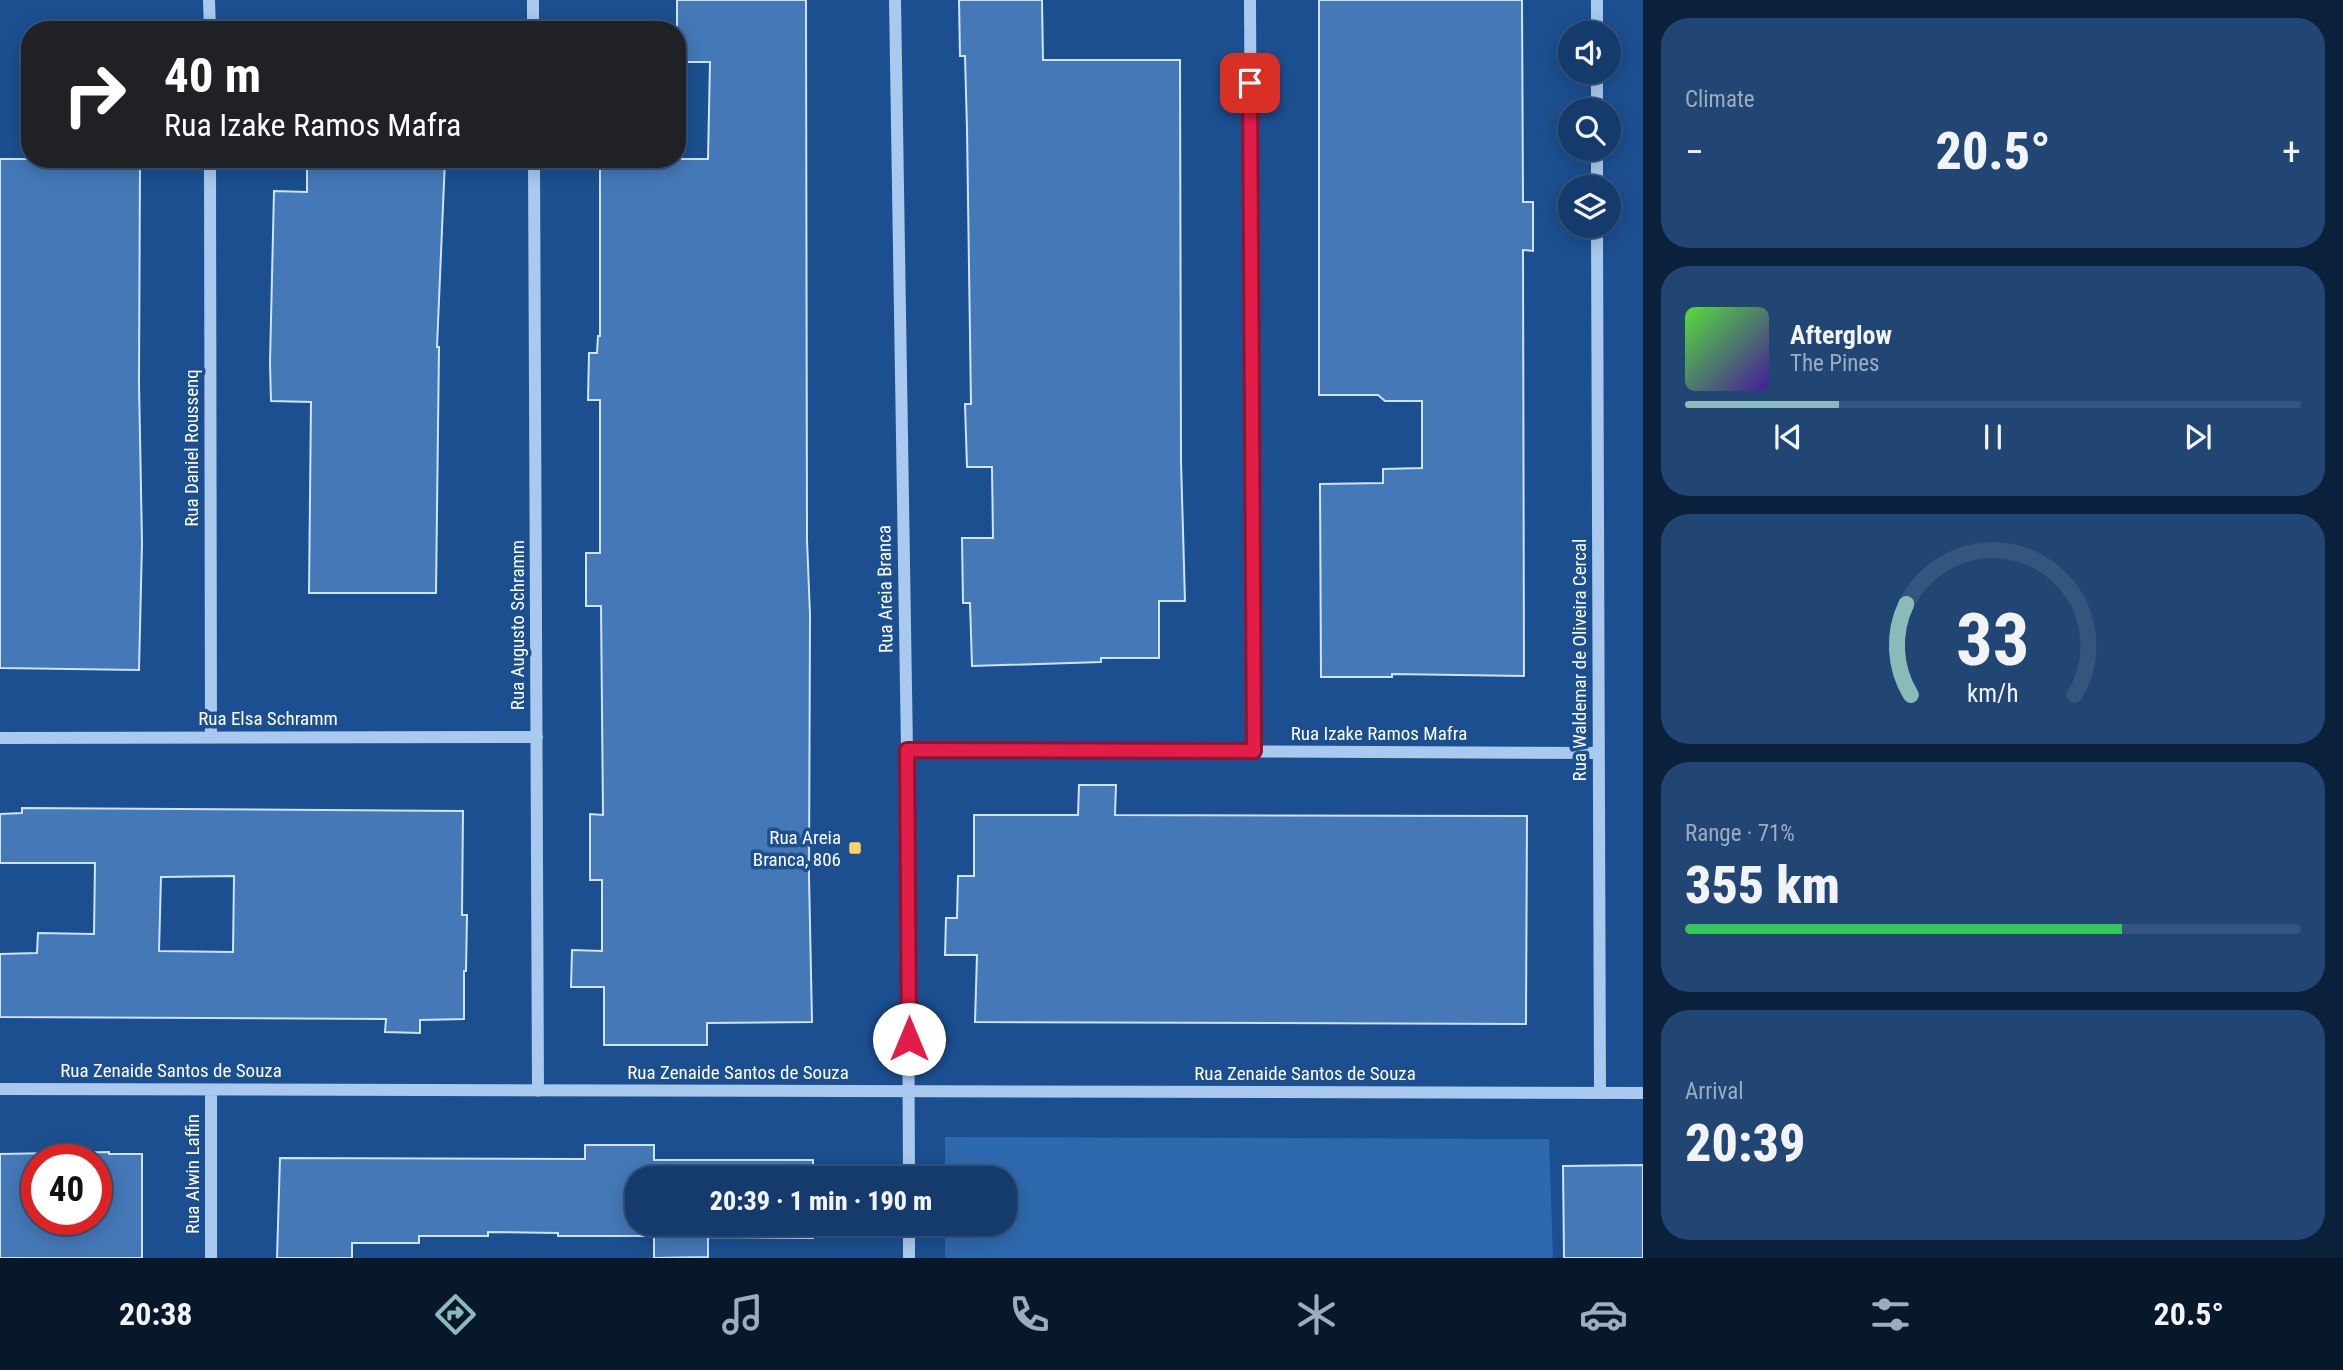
<!DOCTYPE html>
<meta charset="utf-8">
<style>
body{margin:0;font-family:"Roboto Condensed",sans-serif;background:#214673;color:#f1f3f6;height:100vh;display:flex;flex-direction:column;font-size:26px;white-space:nowrap}
*{box-sizing:border-box;margin:0}
p{font-size:23px;color:#9dadc1}
.icon{flex:none;width:38px;height:38px;fill:none;stroke:currentColor;stroke-width:2;stroke-linecap:round;stroke-linejoin:round}
.map{position:relative;flex:1;overflow:hidden}
.drawer{display:flex;flex-direction:column;gap:18px;padding:18px;background:#0b203b;width:700px}
.drawer>*{flex:none}
.banner{position:absolute;left:21px;top:21px;width:665px;height:147px;border-radius:28px;box-shadow:0 4px 18px #0003,0 0 0 2px #33557e;background:#202124;color:#fff;overflow:hidden}
.tools{position:absolute;left:1558px;top:21px;display:grid;gap:14px}
.tools a{display:grid;place-items:center;width:63px;height:63px;border-radius:50%;background:#143b6b;box-shadow:0 4px 18px #0003,0 0 0 2px #33557e;font-size:35px}
.speed{position:absolute;left:21px;top:1144px;display:flex;gap:14px;font-size:35px;font-weight:700;text-align:center}
.speed>*{display:grid;place-content:center;width:91px;height:91px;border-radius:50%;background:#143b6b;box-shadow:0 4px 18px #0003,0 0 0 2px #33557e;line-height:1}
.speed .limit{border:10px solid #d22;background:#fff;color:#111}
.pin{position:absolute;display:grid;place-items:center;width:60px;height:60px;color:#fff;margin:-30px;border-radius:14px;box-shadow:0 4px 10px #0006}
.me{position:absolute;width:77px;margin:-38px;rotate:0deg;stroke-linejoin:round;filter:drop-shadow(0 0 5px #0008)}
.turn{display:flex;align-items:center;gap:24px;height:147px;padding:0 28px;font-size:32px}
.turn .icon{width:91px;height:91px;stroke-width:2.5}
.turn b{display:block;font-size:49px;line-height:60px}
.big{font-size:52px;font-weight:800;line-height:1.1}
.drawer .widget{flex:1;display:flex;flex-direction:column;justify-content:center;gap:10px;min-width:0;padding:0 24px;border-radius:28px;background:#214673}
.drawer .dial{align-items:center;gap:0}
.dial svg{height:182px;overflow:visible;fill:none;stroke:#33557e;stroke-width:7;stroke-linecap:round;text-anchor:middle}
.dial text{fill:#f1f3f6;stroke:none}
.song{display:flex;align-items:center;gap:21px}
.cover{width:84px;height:84px;border-radius:10px;background:linear-gradient(135deg,hsl(110 70% 55%),hsl(260 70% 35%))}
.played{height:7px;border-radius:4px;background:linear-gradient(90deg,#8bbbb9 25%,#33557e 25%)}
.keys{display:flex;justify-content:space-around;direction:ltr}
.heat{display:flex;justify-content:space-between;align-items:center;font-size:38px;direction:ltr}
.charge{height:10px;border-radius:5px;background:linear-gradient(90deg,#34c759 71%,#33557e 0)}
.trip{position:absolute;left:625px;top:1166px;width:392px;height:70px;border-radius:28px;background:#143b6b;box-shadow:0 4px 18px #0003,0 0 0 2px #33557e;font-weight:800;line-height:70px;text-align:center}
.tabs{display:flex;height:112px;justify-content:space-around;align-items:center;background:#08182b;color:#9dadc1}
.tabs .icon{width:49px;height:49px}
.tabs .current{color:#8bbbb9}
.tabs b{font-size:32px;color:#f1f3f6}
main{display:flex;flex:1;min-height:0}
.map>svg:first-child{display:block}
.green{fill:#2e69ad}
.building{fill:#4478b7;stroke:#cfe3fa;stroke-width:2;fill-rule:evenodd}
.lines{fill:none;stroke-linecap:round;stroke-linejoin:round}
.minor{stroke:#a9c9ee;stroke-width:12}
.route-casing{stroke:#92132f;stroke-width:18}
.route{stroke:#e11d48;stroke-width:12}
.poi-dot{fill:#ffd166;stroke:#1b4f8f;stroke-width:2.5}
.labels{text-anchor:middle;dominant-baseline:central;stroke-width:7;stroke-linejoin:round;paint-order:stroke}
.street-label{font-size:19px;fill:#fff;stroke:#1b4f8f}
.poi-label{font-size:19px;fill:#fff;stroke:#1b4f8f;text-anchor:end}
</style>
<main>
<div class="map">
<svg width="1643" height="1258" viewBox="0 0 1643 1258">
<rect width="100%" height="100%" fill="#1b4f8f"/>
<!-- green -->
<path class="green" d="M945,1137L1549,1139L1553,1258H945V1223H1004V1178H945Z"/>
<!-- building -->
<path class="building" d="M677,0H806L807,540L810,615L809,876L812,1022L707,1023V1045H604V987H571L572,950L602,951V880H590V814L603,815L601,606H586V553H600V400H588L589,353H597L598,336H600V159H708L710,62H677Z
M959,0H1042L1043,60H1180L1181,461L1185,601H1159V658H1101V662L972,666L970,603H963L962,538H993L992,467H967L965,404H971L967,129L965,56H960Z
M1319,0H1522L1523,202H1533V251L1523,250L1524,676L1392,674V677H1321L1320,484L1383,483V469L1422,468V401H1385L1378,395H1319Z
M0,159H140L139,383L142,543L139,670L0,668Z
M307,159H445L437,347H439L436,593H309L311,402L271,401L270,363L274,191L307,192Z
M1079,785H1116L1115,815L1527,816L1526,1024L975,1022L977,955H945L946,918H957L958,876H974V815H1078Z
M22,808L463,811L462,915H467L466,971H464V1019L420,1020V1033L385,1032L386,1019L0,1017V954L37,953L38,933L94,934L95,863H0V814L22,813ZM234,876L233,952L159,951L161,877Z
M585,1145H654V1160H813V1178H637V1223H813V1238L708,1237V1257L654,1258V1236H558V1233L488,1232V1236H419V1243H352V1258H277L280,1158L585,1159Z
M109,1152V1154H142V1258H0V1154ZM37,1160H96V1220H37Z
M1643,1165V1258H1564L1563,1166Z"/>
<g class="lines">
<!-- minor -->
<path class="minor" d="M209,0L210,30
M533,0V30
M895,0L907,750L909,1178
M1250,0L1254,751
M1597,0V33
M1597,72V110
M1597,149V187
M210,159L211,737
M534,159L538,1091
M1597,226L1600,1093
M0,738L537,737
M907,750L1598,753
M0,1089L1643,1093
M211,1090V1258
M909,1258V1223"/>
</g>
<g class="lines">
<defs>
<path id="route" d="M909,1039L907,750L1254,751L1250,83"/>
</defs>
<!-- route casing -->
<use href="#route" class="route-casing"/>
<!-- route -->
<use href="#route" class="route"/>
</g>
<!-- markers -->
<rect class="poi-dot" x="848" y="841" width="14" height="14" rx="3.5"/>
<g class="labels">
<!-- street labels -->
<g class="street-label">
<text transform="translate(191 448) rotate(-90)">Rua Daniel Roussenq</text>
<text transform="translate(885 589) rotate(-91)">Rua Areia Branca</text>
<text transform="translate(517 625) rotate(-90)">Rua Augusto Schramm</text>
<text transform="translate(1579 660) rotate(-90)">Rua Waldemar de Oliveira Cercal</text>
<text x="268" y="718">Rua Elsa Schramm</text>
<text x="1379" y="733">Rua Izake Ramos Mafra</text>
<text x="171" y="1070">Rua Zenaide Santos de Souza</text>
<text x="738" y="1072">Rua Zenaide Santos de Souza</text>
<text x="1305" y="1073">Rua Zenaide Santos de Souza</text>
<text transform="translate(192 1174) rotate(-90)">Rua Alwin Laffin</text>
</g>
<!-- poi labels -->
<g class="poi-label">
<text x="841" y="837">Rua Areia<tspan x="841" dy="22">Branca, 806</tspan></text>
</g>
</g>
</svg>
<div class="tools">
<a><svg class="icon" aria-label="sound" viewBox="0 0 24 24"><path d="M4 9h4l5-4v14l-5-4H4zM17 9q2 3 0 6"/></svg></a>
<a><svg class="icon" aria-label="search" viewBox="0 0 24 24"><circle cx="10" cy="10" r="6"/><path d="M15 15l6 6"/></svg></a>
<a><svg class="icon" aria-label="layers" viewBox="0 0 24 24"><path d="M12 4l9 5-9 5-9-5zM3 14l9 5 9-5"/></svg></a>
</div>
<div class="speed"><div class="limit">40</div></div>
<div class="pin" style="left:1250px;top:83px;background:#d93025"><svg class="icon" aria-label="arrive" viewBox="0 0 24 24"><path d="M6 21V4h12l-3 4 3 4H6"/></svg></div>
<svg class="me" style="left:909px;top:1039px" viewBox="-20 -20 40 40"><circle r="19" fill="#fff"/><path d="M0-13L10 11 0 6-10 11z" fill="#e11d48"/></svg>
<div class="trip">20:39 · 1 min · 190 m</div>
<div class="banner">
<div class="turn"><svg class="icon" aria-label="right" viewBox="0 0 24 24"><path d="M7 20v-9h11M14 6l5 5-5 5"/></svg><div><b>40 m</b>Rua Izake Ramos Mafra</div></div>
</div>
</div>
<section class="drawer">
<div class="widget"><p>Climate</p>
<div class="heat"><a>−</a><b class="big">20.5°</b><a>+</a></div>
</div>
<div class="widget">
<div class="song"><i class="cover"></i><div><b>Afterglow</b><p>The Pines</p></div></div>
<div class="played"></div>
<div class="keys"><svg class="icon" aria-label="previous" viewBox="0 0 24 24"><path d="M18 5L8 12l10 7zM5 5v14"/></svg><svg class="icon" aria-label="pause" viewBox="0 0 24 24"><path d="M8 5v14M16 5v14"/></svg><svg class="icon" aria-label="next" viewBox="0 0 24 24"><path d="M6 5l10 7-10 7zM19 5v14"/></svg></div>
</div>
<div class="widget dial"><svg viewBox="0 0 100 80">
<path d="M14 69A42 42 0 1 1 86 69"/>
<path d="M14 69A42 42 0 0 1 12 29" stroke="#8bbbb9"/>
<text x="50" y="56" font-size="32" font-weight="700">33</text>
<text x="50" y="72" font-size="11">km/h</text>
</svg></div>
<div class="widget"><p>Range · 71%</p><b class="big">355 km</b><div class="charge"></div></div>
<div class="widget"><p>Arrival</p><b class="big">20:39</b></div>
</section>
</main>
<nav class="tabs">
<b>20:38</b>
<svg class="icon current" aria-label="directions" viewBox="0 0 24 24"><path d="M12 3l9 9-9 9-9-9zM9 14v-3h6M13 9l2 2-2 2"/></svg>
<svg class="icon" aria-label="music" viewBox="0 0 24 24"><path d="M9 18V5l10-2v13"/><circle cx="6" cy="18" r="3"/><circle cx="16" cy="16" r="3"/></svg>
<svg class="icon" aria-label="phone" viewBox="0 0 24 24"><path d="M5 4h4l2 5-3 2q2 4 5 5l2-3 5 2v4C11 20 4 13 5 4z"/></svg>
<svg class="icon" aria-label="climate" viewBox="0 0 24 24"><path d="M12 3v18M4 7l16 10M4 17L20 7"/></svg>
<svg class="icon" aria-label="car" viewBox="0 0 24 24"><path d="M5 17H2v-5l4-1 3-4h7l3 4 3 1v5h-3M9 17h6M6 11h13"/><circle cx="7" cy="17" r="2"/><circle cx="17" cy="17" r="2"/></svg>
<svg class="icon" aria-label="filters" viewBox="0 0 24 24"><path d="M4 7h16M4 17h16"/><circle cx="9" cy="7" r="2"/><circle cx="15" cy="17" r="2"/></svg>
<b>20.5°</b>
</nav>
